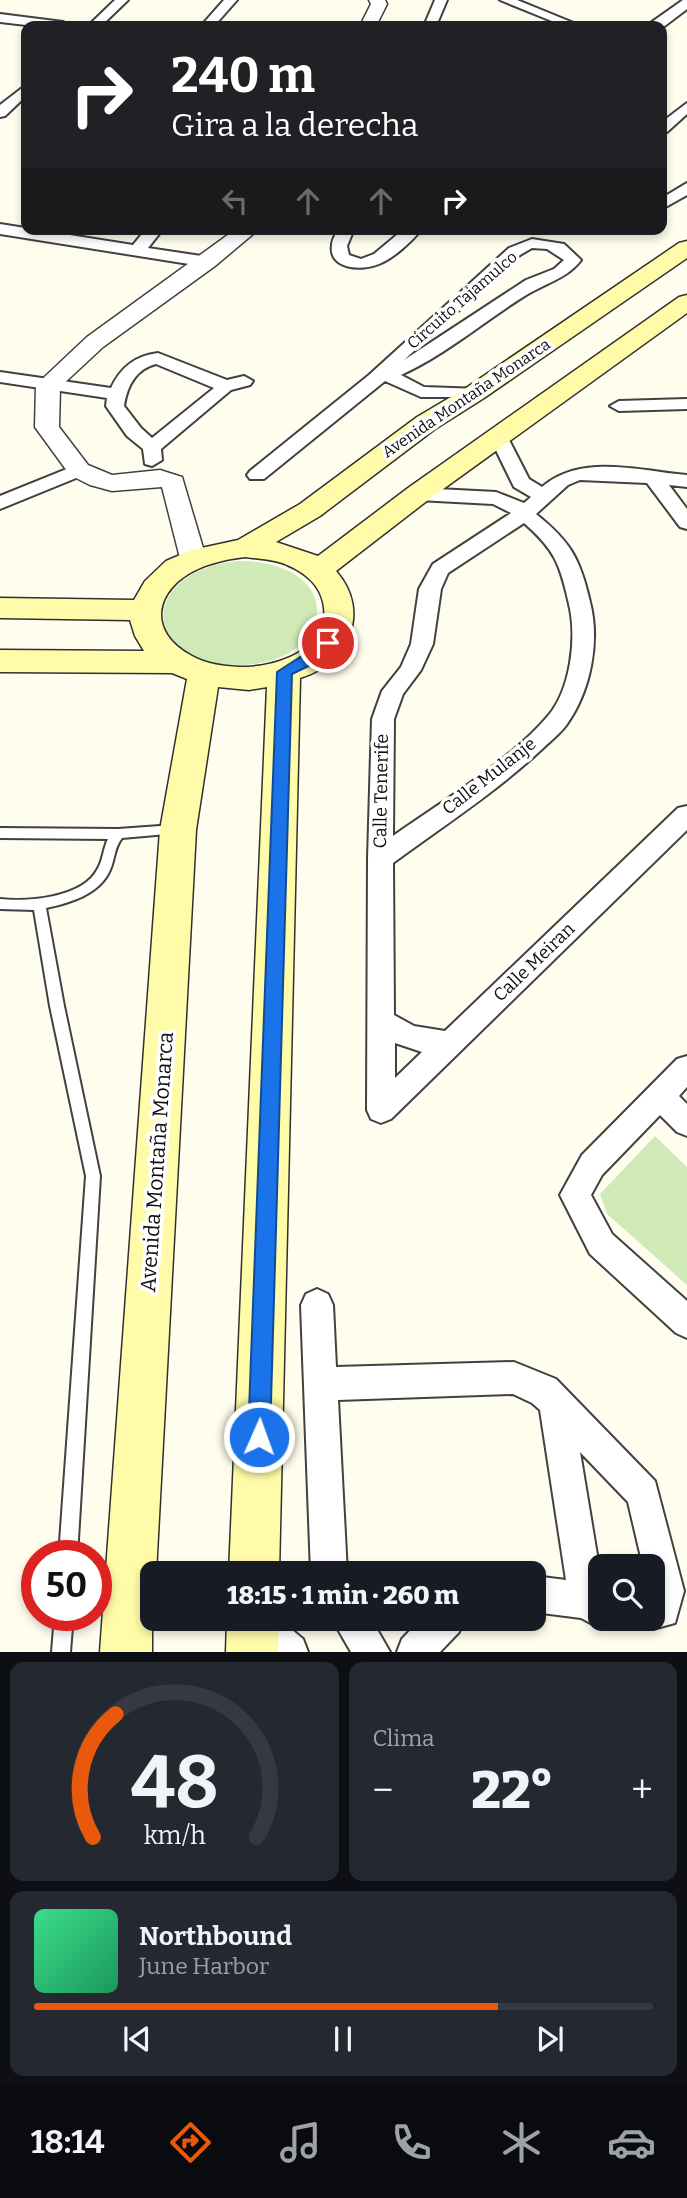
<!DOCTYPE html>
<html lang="es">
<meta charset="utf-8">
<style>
body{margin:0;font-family:Bitter,serif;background:#242831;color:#f1f3f6;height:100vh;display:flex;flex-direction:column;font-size:26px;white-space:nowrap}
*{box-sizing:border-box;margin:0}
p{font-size:23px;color:#9ea1a6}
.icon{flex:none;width:38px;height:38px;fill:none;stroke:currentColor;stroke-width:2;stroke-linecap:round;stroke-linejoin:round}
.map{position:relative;height:1652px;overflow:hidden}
.details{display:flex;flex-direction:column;gap:10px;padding:10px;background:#0d0f14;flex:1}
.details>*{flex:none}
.hud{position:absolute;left:21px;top:21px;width:646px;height:214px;border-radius:14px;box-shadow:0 4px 10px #0003;background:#202124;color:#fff;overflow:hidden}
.tools{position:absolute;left:588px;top:1554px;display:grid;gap:14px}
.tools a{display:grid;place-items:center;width:77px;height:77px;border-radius:14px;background:#171b24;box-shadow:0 4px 10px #0003;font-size:35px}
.speed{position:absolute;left:21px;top:1540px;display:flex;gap:14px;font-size:35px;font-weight:700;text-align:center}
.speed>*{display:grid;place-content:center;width:91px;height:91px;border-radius:50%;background:#171b24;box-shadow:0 4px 10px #0003;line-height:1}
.speed .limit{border:10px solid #d22;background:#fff;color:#111}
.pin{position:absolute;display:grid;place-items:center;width:60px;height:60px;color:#fff;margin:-30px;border:4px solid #fff;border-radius:50%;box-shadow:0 2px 7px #0007}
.me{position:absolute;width:77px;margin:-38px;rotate:2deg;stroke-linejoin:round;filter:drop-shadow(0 0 5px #0008)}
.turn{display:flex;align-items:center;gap:24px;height:147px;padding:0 35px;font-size:32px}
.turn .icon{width:91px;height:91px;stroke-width:2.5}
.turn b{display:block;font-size:49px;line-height:60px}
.lanes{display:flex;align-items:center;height:66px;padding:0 35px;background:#0003;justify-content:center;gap:35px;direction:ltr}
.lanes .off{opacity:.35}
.big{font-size:52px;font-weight:800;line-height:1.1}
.details .card{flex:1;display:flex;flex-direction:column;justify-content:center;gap:10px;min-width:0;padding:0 24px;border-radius:14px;background:#242831}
.details .dial{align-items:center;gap:0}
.dial svg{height:182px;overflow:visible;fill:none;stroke:#363941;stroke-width:7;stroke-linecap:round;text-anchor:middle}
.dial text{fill:#f1f3f6;stroke:none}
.song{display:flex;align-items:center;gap:21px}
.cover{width:84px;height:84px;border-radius:10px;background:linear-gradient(135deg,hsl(150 70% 55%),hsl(150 70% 35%))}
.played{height:7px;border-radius:4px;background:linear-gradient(90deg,#ea580c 75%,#363941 75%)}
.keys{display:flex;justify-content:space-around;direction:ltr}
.heat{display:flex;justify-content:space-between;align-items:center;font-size:38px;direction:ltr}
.details .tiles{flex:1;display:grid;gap:10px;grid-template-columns:1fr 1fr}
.card:last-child{grid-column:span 2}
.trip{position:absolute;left:140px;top:1561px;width:406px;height:70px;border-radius:14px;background:#171b24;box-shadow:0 4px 10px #0003;font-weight:800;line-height:70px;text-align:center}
.tab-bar{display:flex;height:112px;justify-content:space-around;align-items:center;background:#090b0e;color:#9ea1a6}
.tab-bar .icon{width:49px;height:49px}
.tab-bar .on{color:#ea580c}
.tab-bar b{font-size:32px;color:#f1f3f6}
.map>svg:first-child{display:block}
.green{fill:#cfeab7}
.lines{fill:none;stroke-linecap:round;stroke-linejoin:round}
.service-casing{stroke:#414141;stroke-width:4}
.minor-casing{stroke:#414141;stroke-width:4}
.tertiary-casing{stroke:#414141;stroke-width:3}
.secondary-casing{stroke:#303030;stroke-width:3}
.service{fill:#fff;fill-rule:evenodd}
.minor{fill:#fff;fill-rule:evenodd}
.tertiary{fill:#fff;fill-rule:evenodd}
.secondary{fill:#fffba9;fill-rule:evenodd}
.route{fill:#1a73e8;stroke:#114b97;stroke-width:2}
.labels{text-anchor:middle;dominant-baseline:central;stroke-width:7;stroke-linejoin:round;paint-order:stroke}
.far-street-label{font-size:16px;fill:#0e0e0e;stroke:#fff}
.street-label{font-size:18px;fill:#0e0e0e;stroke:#fff}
.near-street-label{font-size:21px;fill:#0e0e0e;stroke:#fff}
</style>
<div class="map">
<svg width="687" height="1652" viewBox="0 0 687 1652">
<rect width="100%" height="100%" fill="#fffdee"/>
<!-- green -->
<path class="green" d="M240,561C350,563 336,665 238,665C138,666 138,569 240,561Z
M655,1136L687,1167V1285L607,1214L600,1194Z"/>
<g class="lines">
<defs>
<path id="service" d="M174,825L178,827L180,830L178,833L122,838C114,848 115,859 110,870C100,894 70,903 46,908L64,1006L100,1176L77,1556H59L86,1176L50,1006L34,910L0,909V899C27,902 82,898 97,870C103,861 103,849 108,839L0,838V828L118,829Z
M55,1615H73L70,1652H52Z"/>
<path id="minor" d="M115,0H128L101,26H88Z
M224,0H237L214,26H201Z
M435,0H447L436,26H424Z
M500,0H517L581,26H564Z
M683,0H687V9L662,28L651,26L652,22Z
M0,14L63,22L69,26H35L0,22Z
M26,85V96L5,116L0,117V105Z
M687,103V114L667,132L662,133V122Z
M687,183V195L662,209V198Z
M0,224L133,245L146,229H163L148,248L208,257L216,262L208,267L0,234Z
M338,229H354L347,246L349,255L361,259L374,254L404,229H422C411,242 394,258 379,264C363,271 328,270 332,245C332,240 336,234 338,229Z
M532,239L564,244L581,260C567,279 543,284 523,297C482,323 445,355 401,375L424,387L481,389L484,393L481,397H421L385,381L264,479H250L247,475L250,471L369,375L509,248ZM532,248L547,249L564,260L554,269L526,280L404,360L520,255Z
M158,353L227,380L244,376L253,381L250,385L231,390L161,449L162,460L152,466L145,464L143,449L127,436L106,406L107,398L0,382V372L111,388C121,367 135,356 158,353ZM156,364L214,388L152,438L141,428L124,406C127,386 136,369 156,364Z
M687,399V409L619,411L610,406L619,401Z
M498,430L507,436L529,479L542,487C581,453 640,471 687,475V487L669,485L687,509V529L680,527L647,483L580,480L568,485L536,514C571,542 580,559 590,602C600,641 591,690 567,724C560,734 549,742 541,750C496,792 442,827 393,863L394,1015L414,1026L445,1031L678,808L687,806V830L391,1119L381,1123L371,1119L367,1110L368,859L372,719L382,691L401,667L411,644L419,589L433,564L511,513L493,504L418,500L411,498L408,494L411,490L418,488L496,492L524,503L531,497L514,487L489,436ZM524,523C555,550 560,564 569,604C577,637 571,689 548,716C510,761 441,802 393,836L394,719L403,694L421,670L433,644L441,589L448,573ZM395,1043L422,1052L395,1078Z
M79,464L89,470L86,474L0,509V496Z
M687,1056V1087L679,1096L687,1104V1136L677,1132L660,1115L602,1175L591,1195L612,1234L687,1301V1338L676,1333L590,1254L560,1195L582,1155L677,1059Z
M317,1289L328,1294L333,1305L336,1367L514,1362L556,1379L655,1481L684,1591L675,1623L653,1629L640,1624L638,1619H653V1566H643L628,1502L580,1452L600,1573V1619H614L613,1623L600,1628L581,1618L534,1612V1576L566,1580L540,1410L532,1403L513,1394L338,1400L347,1573H311L301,1305L306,1294Z
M235,1619H279L303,1639L308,1652H262L240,1633Z
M332,1619H371L390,1652H351Z
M421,1619H464L459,1632L440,1652H397L402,1639Z"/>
<path id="tertiary" d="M369,0H385L387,4L376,26H360L371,4Z
M236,229H259L215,266L103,347L60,387L59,427L88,465L112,475L160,470L182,477L206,558L202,564L193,567L184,564L180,558L162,487L112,491L90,485L70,475L35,427L36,385L87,337Z"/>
<path id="secondary" d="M687,241V258L484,398L435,429L320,516L276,542L318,556L408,488L679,297L687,295V313L428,500L336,571C372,612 348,664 300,678L279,1573H229L267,687L249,690L218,687L196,830L156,1573H152V1652H100L160,830L187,679L172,673L0,672V650L144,651L135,636L130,620L0,618V598L134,600L145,581L166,561L192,550L238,540L300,504L417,417L466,388L679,243ZM245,557C259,559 274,559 287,565C304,572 319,584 323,602C334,649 275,668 239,667C223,666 206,664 192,656C146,632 154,589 198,569C213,562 229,559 245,557Z
M227,1619H279L278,1652H226Z"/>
</defs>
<!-- service casing -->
<use href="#service" class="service-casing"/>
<!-- minor casing -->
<use href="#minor" class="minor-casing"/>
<!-- tertiary casing -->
<use href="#tertiary" class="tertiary-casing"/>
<!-- secondary casing -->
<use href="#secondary" class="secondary-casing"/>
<!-- service -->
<use href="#service" class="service"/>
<!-- minor -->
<use href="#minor" class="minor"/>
<!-- tertiary -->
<use href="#tertiary" class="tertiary"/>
<!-- secondary -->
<use href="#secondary" class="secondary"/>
</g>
<!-- route -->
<path class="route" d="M328,639L336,643L333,647L315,663L292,674L270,1437L266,1444L259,1448L251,1444L248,1437L277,672Z"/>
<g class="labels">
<!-- far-street labels -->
<g class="far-street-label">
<text transform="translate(462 300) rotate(-41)">Circuito Tajamulco</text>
<text transform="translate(466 398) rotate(-34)">Avenida Montaña Monarca</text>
</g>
<!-- street labels -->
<g class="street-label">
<text transform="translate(489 776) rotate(-38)">Calle Mulanje</text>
<text transform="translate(381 791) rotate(-89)">Calle Tenerife</text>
<text transform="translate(534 962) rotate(-44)">Calle Meiran</text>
</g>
<!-- near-street labels -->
<g class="near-street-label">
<text transform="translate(157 1162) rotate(-86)">Avenida Montaña Monarca</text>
</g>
</g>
</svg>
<div class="tools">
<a><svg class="icon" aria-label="search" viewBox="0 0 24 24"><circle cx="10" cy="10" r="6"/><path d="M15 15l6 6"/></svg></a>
</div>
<div class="speed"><div class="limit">50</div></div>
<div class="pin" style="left:328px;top:643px;background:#d93025"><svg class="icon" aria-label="arrive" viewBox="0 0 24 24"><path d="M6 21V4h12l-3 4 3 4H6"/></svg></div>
<svg class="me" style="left:259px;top:1437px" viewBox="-20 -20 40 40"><circle r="17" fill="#1a73e8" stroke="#fff" stroke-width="3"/><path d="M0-11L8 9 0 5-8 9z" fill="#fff"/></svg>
<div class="trip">18:15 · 1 min · 260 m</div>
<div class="hud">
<div class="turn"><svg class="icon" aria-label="right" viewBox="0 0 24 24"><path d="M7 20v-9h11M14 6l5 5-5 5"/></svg><div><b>240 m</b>Gira a la derecha</div></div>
<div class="lanes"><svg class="icon off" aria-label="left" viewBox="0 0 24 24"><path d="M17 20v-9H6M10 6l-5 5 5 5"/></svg><svg class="icon off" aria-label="ahead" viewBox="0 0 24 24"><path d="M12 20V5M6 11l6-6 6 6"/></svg><svg class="icon off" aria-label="ahead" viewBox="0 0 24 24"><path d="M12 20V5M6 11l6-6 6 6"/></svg><svg class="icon" aria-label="right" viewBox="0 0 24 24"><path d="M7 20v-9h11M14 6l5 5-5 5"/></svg></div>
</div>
</div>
<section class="details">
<div class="tiles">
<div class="card dial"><svg viewBox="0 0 100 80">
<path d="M14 69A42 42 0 1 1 86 69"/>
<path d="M14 69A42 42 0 0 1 24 15" stroke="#ea580c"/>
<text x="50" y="56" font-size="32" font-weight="700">48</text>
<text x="50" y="72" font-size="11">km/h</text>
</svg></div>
<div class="card"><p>Clima</p>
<div class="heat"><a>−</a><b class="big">22°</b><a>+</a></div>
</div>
<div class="card">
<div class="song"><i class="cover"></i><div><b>Northbound</b><p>June Harbor</p></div></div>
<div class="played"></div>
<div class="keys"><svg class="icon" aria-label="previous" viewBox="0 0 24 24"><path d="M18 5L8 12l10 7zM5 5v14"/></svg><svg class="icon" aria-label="pause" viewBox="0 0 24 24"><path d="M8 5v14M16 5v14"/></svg><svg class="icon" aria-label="next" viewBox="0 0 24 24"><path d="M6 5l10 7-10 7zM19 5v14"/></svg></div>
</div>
</div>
</section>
<nav class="tab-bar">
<b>18:14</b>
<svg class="icon on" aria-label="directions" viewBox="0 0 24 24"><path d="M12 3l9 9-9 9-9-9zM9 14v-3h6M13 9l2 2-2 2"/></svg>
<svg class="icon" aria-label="music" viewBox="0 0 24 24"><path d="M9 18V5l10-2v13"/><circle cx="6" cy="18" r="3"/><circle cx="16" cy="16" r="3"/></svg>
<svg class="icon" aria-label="phone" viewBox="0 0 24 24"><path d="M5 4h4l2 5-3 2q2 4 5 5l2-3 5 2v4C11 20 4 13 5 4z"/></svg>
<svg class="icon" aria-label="climate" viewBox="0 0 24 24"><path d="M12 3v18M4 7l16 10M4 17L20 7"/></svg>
<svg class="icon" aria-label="car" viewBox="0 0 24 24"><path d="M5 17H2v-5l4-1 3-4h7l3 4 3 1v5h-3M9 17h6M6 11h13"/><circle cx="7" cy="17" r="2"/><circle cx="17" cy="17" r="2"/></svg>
</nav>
